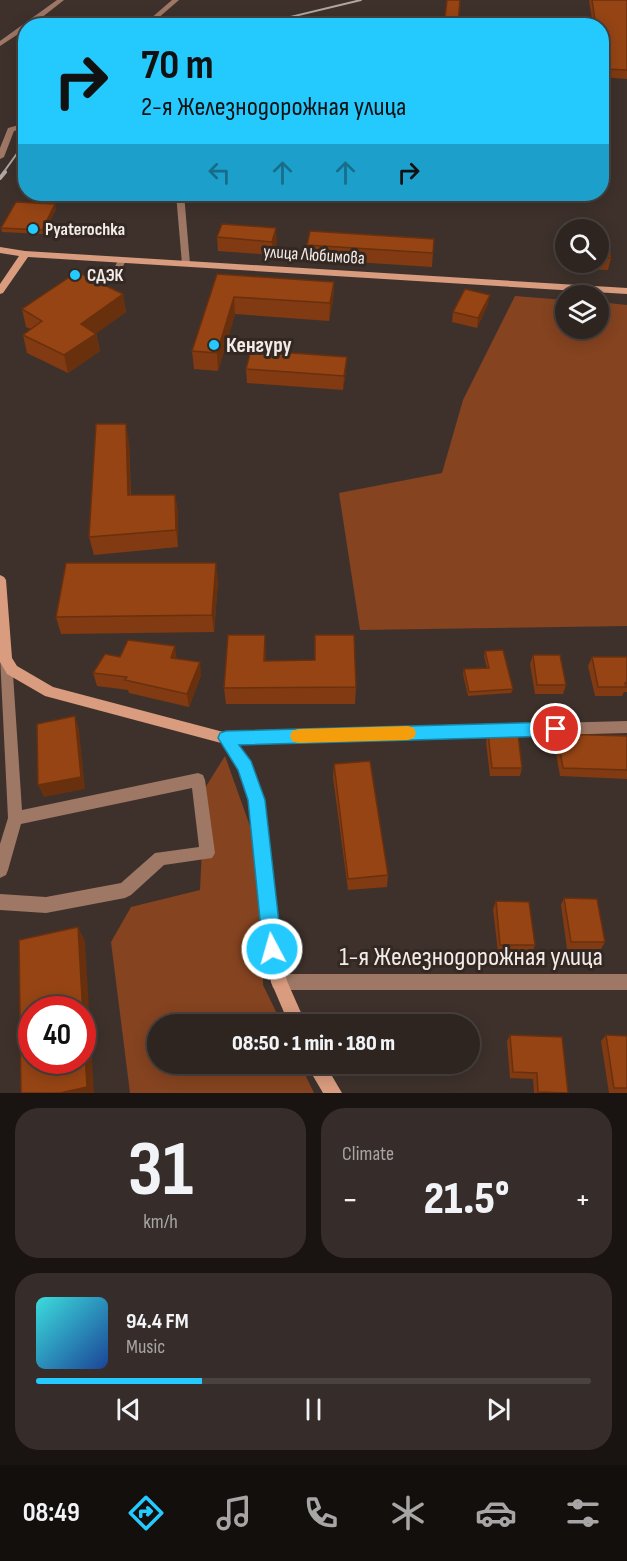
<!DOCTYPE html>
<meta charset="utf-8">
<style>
body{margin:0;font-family:"Sofia Sans Condensed",sans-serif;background:#362d2a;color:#f1f3f6;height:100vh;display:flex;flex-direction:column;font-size:22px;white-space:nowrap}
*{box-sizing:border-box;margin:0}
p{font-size:20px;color:#a7a5a5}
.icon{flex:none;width:33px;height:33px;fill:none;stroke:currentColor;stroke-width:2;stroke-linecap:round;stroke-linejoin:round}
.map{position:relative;height:1093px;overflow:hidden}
.details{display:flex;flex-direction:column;gap:15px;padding:15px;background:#191412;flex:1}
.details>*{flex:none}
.guide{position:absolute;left:18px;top:18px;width:591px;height:183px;border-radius:24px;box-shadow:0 3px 15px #0003,0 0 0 2px #49423f;background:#24c9fe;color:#111;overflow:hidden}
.controls{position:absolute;left:555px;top:219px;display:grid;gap:12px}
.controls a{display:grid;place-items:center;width:54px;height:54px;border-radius:50%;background:#2e2521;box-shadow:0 3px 15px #0003,0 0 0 2px #49423f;font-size:30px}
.speed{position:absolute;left:18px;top:996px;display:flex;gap:12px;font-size:30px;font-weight:700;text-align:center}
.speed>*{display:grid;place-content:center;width:78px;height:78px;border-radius:50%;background:#2e2521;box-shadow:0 3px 15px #0003,0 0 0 2px #49423f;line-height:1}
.speed .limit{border:9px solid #d22;background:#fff;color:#111}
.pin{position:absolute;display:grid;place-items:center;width:51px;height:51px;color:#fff;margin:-26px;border:3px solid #fff;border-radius:50%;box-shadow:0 2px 6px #0007}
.me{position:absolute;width:66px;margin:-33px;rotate:354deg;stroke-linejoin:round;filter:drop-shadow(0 0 4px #0008)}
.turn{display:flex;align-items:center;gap:21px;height:126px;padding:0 24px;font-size:27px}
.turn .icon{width:78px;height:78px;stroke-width:2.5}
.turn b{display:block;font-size:42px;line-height:51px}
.lanes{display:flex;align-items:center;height:57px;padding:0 24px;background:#0003;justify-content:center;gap:30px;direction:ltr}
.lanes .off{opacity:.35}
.big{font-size:45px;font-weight:800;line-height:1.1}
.details .widget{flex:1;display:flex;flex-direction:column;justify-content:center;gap:9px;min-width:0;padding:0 21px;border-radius:24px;background:#362d2a}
.details .dial{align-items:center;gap:0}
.dial b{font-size:78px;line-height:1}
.song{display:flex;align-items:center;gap:18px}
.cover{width:72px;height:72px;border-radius:9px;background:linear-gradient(135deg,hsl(180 70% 55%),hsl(220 70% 35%))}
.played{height:6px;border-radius:3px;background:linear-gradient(90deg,#24c9fe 30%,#49423f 30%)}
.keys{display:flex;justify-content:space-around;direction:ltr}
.heat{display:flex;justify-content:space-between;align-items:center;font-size:33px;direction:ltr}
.details .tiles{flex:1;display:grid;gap:15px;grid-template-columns:1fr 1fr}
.widget:last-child{grid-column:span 2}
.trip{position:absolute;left:147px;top:1014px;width:333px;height:60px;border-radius:30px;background:#2e2521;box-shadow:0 3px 15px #0003,0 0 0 2px #49423f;font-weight:800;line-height:60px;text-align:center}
.menu{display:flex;height:96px;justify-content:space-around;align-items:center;background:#120f0d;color:#a7a5a5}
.menu .icon{width:42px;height:42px}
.menu .on{color:#24c9fe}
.menu b{font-size:27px;color:#f1f3f6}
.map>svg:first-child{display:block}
.green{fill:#854320}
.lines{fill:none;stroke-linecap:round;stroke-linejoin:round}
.lane{fill:#9e7765;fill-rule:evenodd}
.street{fill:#9e7765;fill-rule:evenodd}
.secondary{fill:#d99c7f;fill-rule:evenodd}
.rail-far1{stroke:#b0a6a2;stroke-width:2}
.rail{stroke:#b0a6a2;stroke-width:4}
.wall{fill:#813a11}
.shaded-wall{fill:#69300e}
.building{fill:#964414;stroke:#69300e;stroke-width:1.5;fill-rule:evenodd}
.route{fill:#24c9fe;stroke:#1783a5;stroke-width:1.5}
.slow{fill:#f59e0b}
.poi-dot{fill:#24c9fe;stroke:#332822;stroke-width:2}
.labels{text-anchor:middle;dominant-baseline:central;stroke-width:6;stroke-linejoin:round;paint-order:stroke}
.far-poi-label{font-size:18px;font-weight:bold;fill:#f3ebe7;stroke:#332822;text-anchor:start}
.far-street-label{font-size:18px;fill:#f3ebe7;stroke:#332822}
.poi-label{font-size:22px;font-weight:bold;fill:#f3ebe7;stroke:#332822;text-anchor:start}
.near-street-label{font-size:27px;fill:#f3ebe7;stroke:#332822}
</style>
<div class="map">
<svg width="627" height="1093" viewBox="0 0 627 1093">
<rect width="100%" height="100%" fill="#3e312c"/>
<!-- green -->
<path class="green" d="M515,296L565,300L566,328H598L599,302L627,305V626L360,630L339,493L442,473L463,400Z
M225,756L251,829L263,915V985L282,1024H158V1064H300L314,1093H130L111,942L131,907L200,890L205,788Z"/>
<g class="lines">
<!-- lane -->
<path class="lane" d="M176,194H184L190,264L186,266L182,264Z
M119,258H125L126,260L120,273H114L113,271Z"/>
<!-- street -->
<path class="street" d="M57,0H64L31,26H26V29L0,46V41Z
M172,0H179L149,26H142Z
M26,123V128L14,131L4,157L0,159V148L8,128Z
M5,654L10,655L12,659L22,810L198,773L203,775L205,780L215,853L212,858L164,865L131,895L125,898L46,913L0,910V894L46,897L121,883L155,853L199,847L192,788L21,824L8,870L6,875L0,878V844L8,818L0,656Z
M627,721V733L226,744L221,742L219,738L221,734L226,732Z
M279,974H627V990H279L273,988L271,982L273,976Z"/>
<!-- secondary -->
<path class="secondary" d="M0,247L25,251L627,288V294L28,257L3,293L0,294V284L19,256L0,253Z
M0,575L4,577L6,580L12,658L17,666L53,687L231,734L250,761L264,800L280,949L287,981L306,1024H289L271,982L264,949L250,800L239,769L221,743L45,696L7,674L0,662Z
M306,1064H325L342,1093H323Z"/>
<!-- rail-far1 -->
<path class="rail-far1" d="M253,26L361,0
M3,173L26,141"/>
<!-- rail -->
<path class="rail" d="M0,178L5,172"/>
</g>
<!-- wall -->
<path class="wall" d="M589,0H627V79L602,77V26H593Z
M56,209L43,234L2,232L1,228Z
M217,237L277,241L273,255L218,251Z
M598,239L611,258L608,270L586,269L585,262H598Z
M307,245L433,253L432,267L307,259Z
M217,274L334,282L333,300L329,321L235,314L218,371L194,369L192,351Z
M123,294L126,312L96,333L100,351L68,373L27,353L23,335L31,329L26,327L22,309Z
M488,304L477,328L452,322L453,312Z
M246,369L346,371L343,390L247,383Z
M129,442L131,495H175L178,513V547L94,555L89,537Z
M218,581L214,632L61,634L56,617Z
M485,651L513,689L511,693L468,696L463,674L464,669L487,668L484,656Z
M266,652V661L356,687L355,704H226L224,688Z
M533,655L566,685L563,694H535L530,664Z
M120,657L177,659L201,675L189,707L129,693L128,690L97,686L93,673Z
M592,657H627V692H624L622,696H595L588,666Z
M488,733L522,768L520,776H490L486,742Z
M557,734L627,736V779L560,776L554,742Z
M334,764L388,875L387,887L348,890L333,777Z
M564,898L605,942L601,949H567L561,905Z
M496,901L535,945L532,952H498L493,909Z
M510,1035L568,1093H534L533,1079L510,1078L507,1041Z
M606,1035L627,1036V1093H609L601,1041Z"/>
<!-- shaded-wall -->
<path class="shaded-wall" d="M55,204L56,209L43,234L42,230Z
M276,228L277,241L273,255L272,242Z
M334,282L333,300L329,321L330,303Z
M123,294L126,312L94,335L96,334L100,351L68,373L64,355L81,324Z
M490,295L488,304L477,328L478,318Z
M234,297L235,314L218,371L217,353Z
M347,357L346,371L343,390L344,376Z
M126,424L129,442L131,513L128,495Z
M175,495L178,513V547L176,530Z
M216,563L218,581L214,632L212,615Z
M265,635L266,652L265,678L264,661Z
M175,646L177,660L171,658Z
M200,662L201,675L189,707L187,694Z
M75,716L79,729L85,789L44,797L38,785Z
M78,927L85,941L94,1093H60Z"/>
<!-- building -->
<path class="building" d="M447,0H460L458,26H444Z
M592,0H627V70L604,69L602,56V26H596Z
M16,202L55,204L42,230L1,228Z
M222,224L276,228L272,242L217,237Z
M310,231L434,239L433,253L307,245Z
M598,239H608L611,258L598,257Z
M77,272L123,294L81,324L96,334L64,355L23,335L42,321L22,309Z
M217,274L334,282L330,303L234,297L217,353L192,351Z
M465,289L490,295L478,318L453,312Z
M251,350L347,357L344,376L246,369Z
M96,424H126L128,495H175L176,530L89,537Z
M66,563H216L212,615L56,617Z
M228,635H265L264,661L315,660V635H354L356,687L224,688Z
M128,640L175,646L171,658L200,662L187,694L125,680L127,677L93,673L105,654L120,657Z
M503,650L513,689L469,692L464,669L489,668L485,651Z
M533,655H560L566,685H537Z
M592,657H627V683H625L626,687H598Z
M75,716L81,777L38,785L37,724Z
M488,733L518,734L522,768H492Z
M557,734L627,736V770L563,768Z
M370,761L388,875L348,879L334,764Z
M564,898L597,899L605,942H571Z
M496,901L529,902L535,945H500Z
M78,927L87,1087L60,1093H21L19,940ZM32,1010H82V1060H32Z
M510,1035L562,1037L568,1093L538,1092L537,1073L513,1072Z
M606,1035L627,1036V1088H614Z"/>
<!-- route -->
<path class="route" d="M556,722L562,724L564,729L562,734L556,736L239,745L251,761L265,800L282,949L279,956L272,958L266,956L263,949L248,800L238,770L218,738L220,733L226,731Z"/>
<!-- slow -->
<path class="slow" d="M408,726L414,728L416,733L414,738L408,740L298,743L292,741L290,736L292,731L298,729Z"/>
<!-- markers -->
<g class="poi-dot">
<circle cx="33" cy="229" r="6"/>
<circle cx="75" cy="275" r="6"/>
<circle cx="214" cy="345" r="6"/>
</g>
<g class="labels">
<!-- far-poi labels -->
<g class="far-poi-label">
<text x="45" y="229">Pyaterochka</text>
<text x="87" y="275">СДЭК</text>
</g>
<!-- far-street labels -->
<g class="far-street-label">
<text transform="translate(314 255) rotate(4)">улица Любимова</text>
</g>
<!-- poi labels -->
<g class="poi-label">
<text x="226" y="345">Кенгуру</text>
</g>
<!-- near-street labels -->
<g class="near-street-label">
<text x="471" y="957">1-я Железнодорожная улица</text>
</g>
</g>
</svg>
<div class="controls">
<a><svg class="icon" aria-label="search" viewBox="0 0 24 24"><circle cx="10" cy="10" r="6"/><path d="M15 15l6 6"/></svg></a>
<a><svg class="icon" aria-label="layers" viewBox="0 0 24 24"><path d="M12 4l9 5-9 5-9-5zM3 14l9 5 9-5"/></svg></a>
</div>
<div class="speed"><div class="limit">40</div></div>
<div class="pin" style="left:556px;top:729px;background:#d93025"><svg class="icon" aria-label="arrive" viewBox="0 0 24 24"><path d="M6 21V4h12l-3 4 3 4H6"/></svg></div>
<svg class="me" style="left:272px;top:949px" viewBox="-20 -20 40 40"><circle r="17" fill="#24c9fe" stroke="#fff" stroke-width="3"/><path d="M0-11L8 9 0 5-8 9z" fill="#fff"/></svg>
<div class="trip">08:50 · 1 min · 180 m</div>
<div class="guide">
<div class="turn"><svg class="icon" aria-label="right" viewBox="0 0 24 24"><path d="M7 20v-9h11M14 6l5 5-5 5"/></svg><div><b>70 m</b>2-я Железнодорожная улица</div></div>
<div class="lanes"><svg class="icon off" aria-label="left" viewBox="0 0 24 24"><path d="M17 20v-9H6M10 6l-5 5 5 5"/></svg><svg class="icon off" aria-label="ahead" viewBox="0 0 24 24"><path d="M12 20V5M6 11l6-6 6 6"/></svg><svg class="icon off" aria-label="ahead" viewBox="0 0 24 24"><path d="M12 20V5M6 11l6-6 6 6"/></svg><svg class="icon" aria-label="right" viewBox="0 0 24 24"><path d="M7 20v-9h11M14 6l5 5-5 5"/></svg></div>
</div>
</div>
<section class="details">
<div class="tiles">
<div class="widget dial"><b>31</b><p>km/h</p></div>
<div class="widget"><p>Climate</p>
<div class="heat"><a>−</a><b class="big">21.5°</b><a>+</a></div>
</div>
<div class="widget">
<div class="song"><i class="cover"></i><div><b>94.4 FM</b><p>Music</p></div></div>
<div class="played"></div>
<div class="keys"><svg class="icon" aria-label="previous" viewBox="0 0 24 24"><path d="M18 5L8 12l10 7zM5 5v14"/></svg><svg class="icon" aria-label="pause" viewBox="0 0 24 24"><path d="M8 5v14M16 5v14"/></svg><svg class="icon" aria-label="next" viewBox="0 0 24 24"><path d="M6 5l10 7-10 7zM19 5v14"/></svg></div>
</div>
</div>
</section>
<nav class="menu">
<b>08:49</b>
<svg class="icon on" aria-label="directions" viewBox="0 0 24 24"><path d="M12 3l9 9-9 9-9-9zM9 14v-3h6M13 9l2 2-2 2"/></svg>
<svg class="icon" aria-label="music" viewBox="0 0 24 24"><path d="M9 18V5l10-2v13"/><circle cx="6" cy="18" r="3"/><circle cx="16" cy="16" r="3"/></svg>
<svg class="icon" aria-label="phone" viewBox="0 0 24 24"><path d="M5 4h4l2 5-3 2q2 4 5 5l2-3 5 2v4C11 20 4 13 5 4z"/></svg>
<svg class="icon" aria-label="climate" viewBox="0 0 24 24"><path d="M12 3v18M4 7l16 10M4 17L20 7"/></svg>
<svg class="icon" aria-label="car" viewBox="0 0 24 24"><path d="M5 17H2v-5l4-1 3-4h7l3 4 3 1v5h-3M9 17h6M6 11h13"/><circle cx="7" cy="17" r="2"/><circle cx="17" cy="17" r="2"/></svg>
<svg class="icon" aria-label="filters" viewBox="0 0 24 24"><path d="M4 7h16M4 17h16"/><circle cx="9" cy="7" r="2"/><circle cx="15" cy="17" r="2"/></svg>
</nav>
